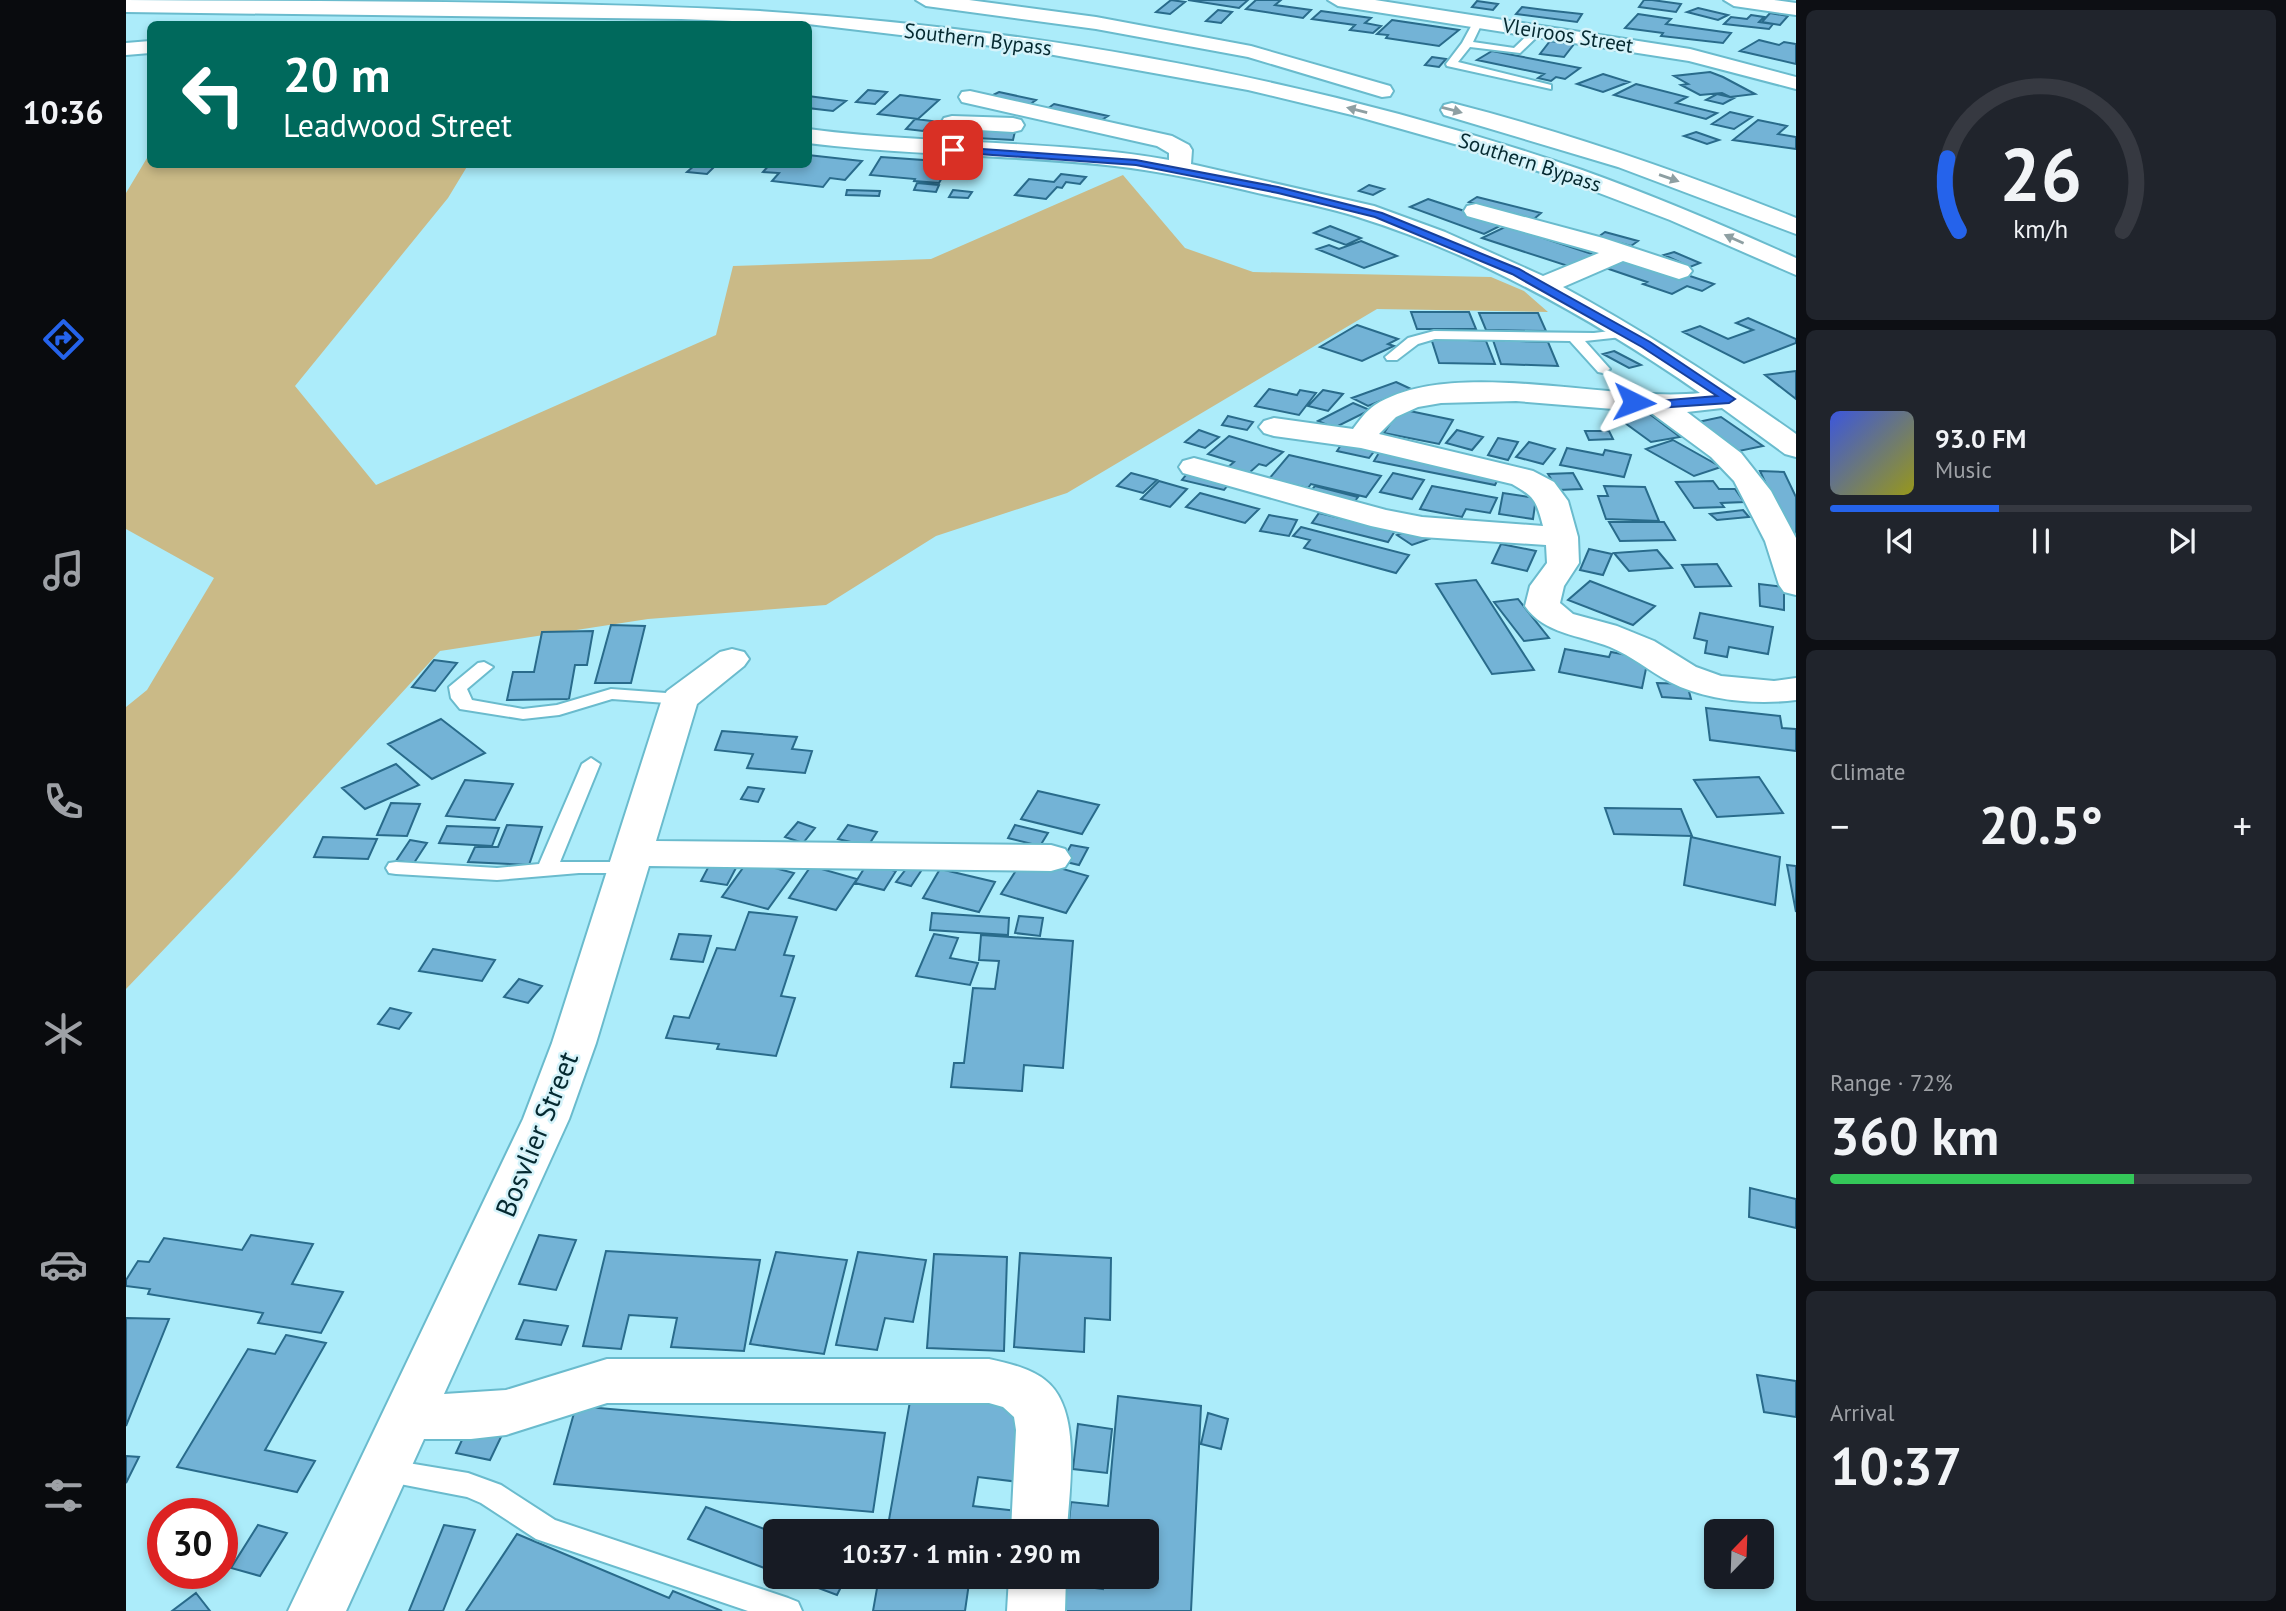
<!DOCTYPE html>
<meta charset="utf-8">
<style>
body{margin:0;font-family:"PT Sans",sans-serif;background:#20242c;color:#f1f3f6;height:100vh;display:flex;flex-direction:column;font-size:26px;white-space:nowrap}
*{box-sizing:border-box;margin:0}
p{font-size:23px;color:#9ea1a6}
.icon{flex:none;width:38px;height:38px;fill:none;stroke:currentColor;stroke-width:2;stroke-linecap:round;stroke-linejoin:round}
.map{position:relative;flex:1;overflow:hidden}
.panel{display:flex;flex-direction:column;gap:10px;padding:10px;background:#0d0f14;width:490px}
.panel>*{flex:none}
.hud{position:absolute;left:21px;top:21px;width:665px;height:147px;border-radius:10px;box-shadow:0 4px 10px #0003;background:#00695c;color:#fff;overflow:hidden}
.needle{width:46px;rotate:23deg}
.buttons{position:absolute;left:1578px;top:1519px;display:grid;gap:14px}
.buttons a{display:grid;place-items:center;width:70px;height:70px;border-radius:10px;background:#171b24;box-shadow:0 4px 10px #0003;font-size:35px}
.speed{position:absolute;left:21px;top:1498px;display:flex;gap:14px;font-size:35px;font-weight:700;text-align:center}
.speed>*{display:grid;place-content:center;width:91px;height:91px;border-radius:50%;background:#171b24;box-shadow:0 4px 10px #0003;line-height:1}
.speed .limit{border:10px solid #d22;background:#fff;color:#111}
.pin{position:absolute;display:grid;place-items:center;width:60px;height:60px;color:#fff;margin:-30px;border-radius:14px;box-shadow:0 4px 10px #0006}
.me{position:absolute;width:77px;margin:-38px;rotate:93deg;stroke-linejoin:round;filter:drop-shadow(0 0 5px #0008)}
.turn{display:flex;align-items:center;gap:24px;height:147px;padding:0 21px;font-size:32px}
.turn .icon{width:91px;height:91px;stroke-width:2.5}
.turn b{display:block;font-size:49px;line-height:60px}
.big{font-size:52px;font-weight:800;line-height:1.1}
.panel .card{flex:1;display:flex;flex-direction:column;justify-content:center;gap:10px;min-width:0;padding:0 24px;border-radius:10px;background:#20242c}
.panel .dial{align-items:center;gap:0}
.dial svg{height:182px;overflow:visible;fill:none;stroke:#363941;stroke-width:7;stroke-linecap:round;text-anchor:middle}
.dial text{fill:#f1f3f6;stroke:none}
.song{display:flex;align-items:center;gap:21px}
.cover{width:84px;height:84px;border-radius:10px;background:linear-gradient(135deg,hsl(230 70% 55%),hsl(60 70% 35%))}
.played{height:7px;border-radius:4px;background:linear-gradient(90deg,#2563eb 40%,#363941 40%)}
.keys{display:flex;justify-content:space-around;direction:ltr}
.heat{display:flex;justify-content:space-between;align-items:center;font-size:38px;direction:ltr}
.charge{height:10px;border-radius:5px;background:linear-gradient(90deg,#34c759 72%,#363941 0)}
.trip{position:absolute;left:637px;top:1519px;width:396px;height:70px;border-radius:10px;background:#171b24;box-shadow:0 4px 10px #0003;font-weight:800;line-height:70px;text-align:center}
main{display:flex;flex:1;min-height:0}
.tabs{display:flex;flex-direction:column;width:126px;justify-content:space-around;align-items:center;background:#090b0e;color:#9ea1a6}
.tabs .icon{width:49px;height:49px}
.tabs .on{color:#2563eb}
.tabs b{font-size:32px;color:#f1f3f6}
.map>svg:first-child{display:block}
.green{fill:#caba87}
.building{fill:#73b3d6;stroke:#296b8b;stroke-width:2}
.lines{fill:none;stroke-linecap:round;stroke-linejoin:round}
.service-casing{stroke:#6abbcd;stroke-width:4}
.minor-casing{stroke:#6abbcd;stroke-width:4}
.tertiary-casing{stroke:#6abbcd;stroke-width:4}
.motorway-casing{stroke:#6abbcd;stroke-width:4}
.service{fill:#fff;fill-rule:evenodd}
.minor{fill:#fff;fill-rule:evenodd}
.tertiary{fill:#fff;fill-rule:evenodd}
.motorway{fill:#fff;fill-rule:evenodd}
.oneway{fill:#8e9fa2}
.route{fill:#2563eb;stroke:#184099;stroke-width:2}
.labels{text-anchor:middle;dominant-baseline:central;stroke-width:5;stroke-linejoin:round;paint-order:stroke}
.far-street-label{font-size:21px;fill:#052930;stroke:#d5f3fa}
.near-street-label{font-size:28px;fill:#052930;stroke:#d5f3fa}
</style>
<main>
<nav class="tabs">
<b>10:36</b>
<svg class="icon on" aria-label="directions" viewBox="0 0 24 24"><path d="M12 3l9 9-9 9-9-9zM9 14v-3h6M13 9l2 2-2 2"/></svg>
<svg class="icon" aria-label="music" viewBox="0 0 24 24"><path d="M9 18V5l10-2v13"/><circle cx="6" cy="18" r="3"/><circle cx="16" cy="16" r="3"/></svg>
<svg class="icon" aria-label="phone" viewBox="0 0 24 24"><path d="M5 4h4l2 5-3 2q2 4 5 5l2-3 5 2v4C11 20 4 13 5 4z"/></svg>
<svg class="icon" aria-label="climate" viewBox="0 0 24 24"><path d="M12 3v18M4 7l16 10M4 17L20 7"/></svg>
<svg class="icon" aria-label="car" viewBox="0 0 24 24"><path d="M5 17H2v-5l4-1 3-4h7l3 4 3 1v5h-3M9 17h6M6 11h13"/><circle cx="7" cy="17" r="2"/><circle cx="17" cy="17" r="2"/></svg>
<svg class="icon" aria-label="filters" viewBox="0 0 24 24"><path d="M4 7h16M4 17h16"/><circle cx="9" cy="7" r="2"/><circle cx="15" cy="17" r="2"/></svg>
</nav>
<div class="map">
<svg width="1670" height="1611" viewBox="0 0 1670 1611">
<rect width="100%" height="100%" fill="#acecfa"/>
<!-- green -->
<path class="green" d="M24,153V164L342,165L322,198L169,386L250,485L590,335L607,266L805,259L997,175L1059,248L1127,272L1365,277L1398,291L1422,312L1251,309L941,493L810,536L700,605L522,619L314,651L109,875L0,989V707L21,690L88,578L0,529V193Z"/>
<!-- building -->
<path class="building" d="M1045,0L1059,2L1044,14L1030,12Z
M1062,0H1122L1113,8Z
M1130,0H1155L1149,5L1185,10L1177,18L1120,9Z
M1518,0H1526L1555,4L1550,12L1513,7Z
M1351,1L1372,4L1367,10L1346,7Z
M1396,7L1419,10L1456,14L1451,22L1390,14Z
M1572,8L1602,15L1592,20L1561,12Z
M1092,10L1106,12L1095,23L1080,21Z
M1195,11L1245,18L1239,23L1255,26L1247,33L1224,30L1229,25L1186,19Z
M1644,13L1662,16L1654,25L1636,22Z
M1512,14L1545,19L1540,24L1605,33L1597,43L1535,36L1537,33L1499,28Z
M1625,15L1638,17L1633,22L1647,24L1643,29L1598,24L1605,17L1621,19Z
M1266,20L1333,30L1313,46L1260,38L1262,35L1251,34Z
M1633,40L1653,45L1658,42L1670,44V64L1614,51Z
M1424,41L1448,44L1438,57L1414,54Z
M1366,51L1454,68L1439,79L1430,77L1425,81L1412,78L1418,74L1351,60Z
M1306,57L1320,59L1313,67L1299,65Z
M1584,72L1597,77L1629,94L1604,97L1596,93L1574,95L1555,85L1562,84L1548,76Z
M1477,74L1503,82L1477,92L1451,84Z
M1510,84L1561,97L1550,103L1591,113L1580,119L1488,95Z
M742,90L761,92L749,104L730,102Z
M873,92L910,100L903,105L865,96Z
M1591,94L1608,98L1597,104L1580,100Z
M774,95L813,100L792,119L752,114Z
M682,96L720,101L707,111L682,108Z
M928,104L982,116L974,121L921,109Z
M1604,112L1626,117L1608,129L1586,124Z
M789,119L806,121L797,131L780,129Z
M1632,120L1661,126L1652,134L1670,137V149L1607,140Z
M817,124L890,127L887,140L812,136Z
M1570,132L1593,140L1581,144L1558,136Z
M682,155L736,161L719,180L704,178L697,187L646,181L653,173L637,172L644,164H682Z
M755,157L825,162L813,183L788,181L789,179L744,175Z
M569,165L588,167L581,174L561,172Z
M935,174L960,177L954,184L940,182L936,188L931,187L920,199L889,195L903,179L928,182Z
M791,183L813,185L810,192L788,190Z
M1243,185L1258,189L1247,195L1233,191Z
M721,190L754,191L753,196L720,195Z
M827,190L846,192L842,198L823,197Z
M1351,197L1415,213L1408,219L1343,202Z
M1302,199L1378,224L1358,234L1284,207Z
M1204,226L1235,238L1220,245L1188,233Z
M1381,226L1469,255L1445,267L1356,238Z
M1479,232L1512,241L1505,246L1472,237Z
M1235,241L1271,256L1238,268L1191,249L1203,245L1213,249Z
M1548,252L1574,263L1564,267L1538,255Z
M1501,255L1588,284L1576,291L1561,286L1546,294L1517,284L1521,282L1477,267Z
M1285,312H1343L1350,329H1291Z
M1353,313H1412L1420,331L1360,330Z
M1622,318L1670,339V343L1618,363L1557,332L1574,326L1602,339L1627,330L1610,323Z
M1231,325L1272,339L1262,344L1268,346L1236,361L1194,347Z
M1305,338L1360,341L1369,364L1313,363Z
M1367,340L1422,342L1432,366L1375,364Z
M1488,351L1515,365L1503,368L1477,354Z
M1670,371V399L1639,375Z
M1270,382L1285,389L1242,406L1226,398Z
M1143,389L1171,395L1174,390L1190,393L1173,415L1129,406Z
M1197,390L1217,394L1202,411L1182,406Z
M1227,403L1244,410L1208,428L1192,421Z
M1274,409L1327,420L1313,444L1258,433Z
M1517,409L1554,437L1525,442L1488,415Z
M1102,416L1127,422L1121,430L1096,425Z
M1595,417L1637,446L1613,451L1572,422Z
M1073,430L1093,437L1079,448L1059,442Z
M1331,430L1357,437L1346,450L1320,443Z
M1459,431H1483L1487,439L1463,440Z
M1103,436L1157,452L1140,466L1133,464L1123,473L1102,467L1108,462L1082,454Z
M1372,438L1392,442L1382,460L1362,455Z
M1547,440L1595,467L1568,476L1520,449Z
M1217,442L1250,449L1243,458L1211,451Z
M1403,442L1429,449L1417,464L1390,457Z
M1441,448L1477,455L1479,450L1505,455L1498,477L1434,465Z
M1254,451L1374,475L1369,485L1248,461Z
M1163,455L1255,476L1240,497L1185,484L1182,488L1143,479Z
M1064,470L1106,480L1098,490L1056,480Z
M1634,471L1658,472L1670,497V549Z
M1005,473L1031,480L1017,493L991,486Z
M1267,473L1298,480L1286,499L1254,492Z
M1447,473L1456,489L1432,490L1422,474Z
M1033,481L1061,489L1044,507L1015,499Z
M1587,481L1593,489H1609L1618,502L1595,503L1598,507L1568,508L1550,482Z
M1189,486L1232,497L1229,501L1185,491Z
M1306,486L1371,498L1364,513L1340,509L1336,517L1294,509Z
M1478,486L1519,487L1533,521L1480,519L1472,496H1482Z
M1074,493L1133,509L1119,523L1060,507Z
M1377,493L1410,498L1407,519L1373,514Z
M1617,510L1623,517L1591,520L1584,514Z
M1193,513L1269,531L1262,542L1186,523Z
M1143,515L1171,520L1163,536L1134,531Z
M1483,522H1538L1549,540L1494,541Z
M1175,527L1283,555L1270,573L1178,548L1184,540L1167,536Z
M1288,529L1303,539L1286,545L1271,535Z
M1375,544L1410,551L1401,571L1366,563Z
M1463,549L1486,554L1477,575L1454,570Z
M1531,550L1546,568L1503,571L1488,553Z
M1591,564L1605,586L1569,587L1556,565Z
M1350,580L1408,670L1366,674L1310,584Z
M1464,581L1529,606L1507,625L1442,600Z
M1633,584L1658,587V610L1634,606Z
M1392,599L1423,638L1398,641L1368,602Z
M1574,613L1647,627L1642,654L1603,647L1601,657L1579,653L1581,641L1568,638Z
M485,625L519,626L505,683H469Z
M467,631L461,665H449L443,699L381,700L387,672H408L416,632Z
M1439,649L1483,657L1485,652L1522,659L1516,688L1433,672Z
M308,660L331,663L309,691L286,687Z
M1531,683L1561,684L1565,699L1536,697Z
M1580,708L1654,716L1656,728L1670,729V751L1584,740Z
M315,719L359,753L306,779L262,744Z
M596,731L671,737L666,749L686,751L679,773L621,768L627,754L589,750Z
M270,764L293,785L239,809L216,788Z
M1633,777L1657,813L1591,817L1568,780Z
M339,780L387,784L369,820L320,816Z
M622,787L638,789L632,802L615,799Z
M912,791L973,805L956,834L895,819Z
M265,803L294,804L281,836L251,835Z
M1479,808L1555,809L1566,836L1488,834Z
M672,822L689,828L677,843L659,837Z
M381,825L416,827L403,865L342,862L349,847H372Z
M722,825L751,832L742,846L712,839Z
M889,825L922,833L914,846L882,838Z
M321,826L373,828L366,846L313,843Z
M197,837L251,839L242,859L188,857Z
M1565,837L1654,857L1649,905L1558,885Z
M284,840L301,843L288,863L270,861Z
M945,845L962,848L953,865L936,861Z
M898,858L962,876L940,913L875,894Z
M622,861L668,873L642,909L596,897Z
M585,862L611,866L601,885L575,881Z
M741,864L770,871L758,890L729,883Z
M784,864L797,868L785,886L770,882Z
M1661,865L1670,866V912Z
M685,866L731,879L710,910L663,898Z
M814,869L869,882L853,912L797,898Z
M623,912L671,917L658,955L668,956L655,996L669,998L650,1056L591,1049L593,1044L540,1038L548,1016L563,1018L591,948L609,950Z
M806,913L883,918L882,935L804,930Z
M893,916L917,918L914,936L889,933Z
M553,934L585,936L577,962L545,959Z
M808,934L832,938L824,958L852,963L844,985L790,976Z
M855,935L947,941L937,1068L898,1065L896,1091L825,1087L828,1063H838L847,988L869,989L873,961L853,960Z
M307,949L369,960L356,981L293,971Z
M393,979L416,986L402,1003L378,997Z
M264,1008L285,1013L273,1029L252,1024Z
M1624,1188L1670,1199V1228L1623,1217Z
M125,1235L187,1244L166,1284L217,1292L195,1333L132,1323L137,1313L22,1294L24,1289L0,1286V1280L12,1261L23,1262L38,1238L116,1250Z
M413,1235L450,1240L430,1290L393,1284Z
M480,1251L634,1260L618,1351L545,1347L551,1318L503,1315L495,1349L457,1346Z
M650,1252L721,1260L698,1354L624,1344Z
M732,1252L800,1260L787,1322L759,1318L751,1350L710,1345Z
M894,1253L985,1258L984,1320L959,1318L958,1352L888,1347Z
M808,1254L881,1257L878,1351L801,1348Z
M0,1318L43,1319L0,1426Z
M398,1320L442,1326L435,1345L390,1339Z
M160,1335L200,1343L139,1450L189,1461L171,1492L51,1467L122,1349L149,1354Z
M1631,1375L1670,1381V1417L1638,1412Z
M786,1390L902,1404L893,1482L852,1477L847,1506L893,1511L890,1531H761Z
M992,1396L1075,1406L1065,1611H938L940,1584L977,1589L978,1577H1020V1531H942L945,1502L982,1506Z
M450,1406L759,1433L747,1512L428,1484Z
M1082,1413L1102,1419L1095,1449L1075,1444Z
M952,1424L986,1429L981,1473L947,1469Z
M341,1429L375,1437L364,1460L330,1453Z
M0,1456L13,1457L0,1483Z
M580,1507L649,1533V1572L562,1539Z
M132,1525L161,1533L134,1576L105,1568Z
M318,1525L349,1530L317,1611H283Z
M391,1534L543,1598L547,1591L596,1611H340Z
M663,1577H720L711,1595Z
M753,1577H885L883,1587L843,1583L839,1611H747Z
M70,1593L84,1611H46Z"/>
<g class="lines">
<defs>
<path id="service" d="M1349,19L1357,21L1347,42L1388,48L1408,29L1417,31L1394,53L1344,47L1332,62L1425,85V89L1321,66L1320,64L1336,43Z
M1500,329L1505,330V336L1459,341L1484,369L1477,373L1472,372L1444,341L1309,339L1292,344L1271,360H1261L1259,357L1282,338L1308,331L1468,333Z
M358,662L367,667L341,689L346,700L397,709L431,705L485,689L554,694L563,699L554,704L486,699L433,715L397,719L334,709L325,698L323,687L352,663Z
M465,758L474,764L434,862H500L507,863L510,868L507,873H453L371,880L270,874L263,873L260,868L263,863L270,862L371,868L413,864L456,764Z
M258,1459L342,1473L375,1485L429,1520L662,1598L672,1602L676,1611H622L410,1539L355,1503L341,1497L248,1479L244,1471L248,1463Z"/>
<path id="minor" d="M1598,0H1648L1670,3V15L1608,6Z
M844,91L1046,136L1063,145L1066,150L1065,164L1248,206L1319,232L1417,276L1473,253L1341,216L1338,211L1341,206L1350,204L1477,238L1562,266L1566,271L1562,276L1553,279L1497,261L1437,287C1518,331 1595,381 1670,434V457L1659,454L1596,408L1561,412L1615,453L1645,491L1670,538V595L1658,592L1653,585L1639,541L1608,481L1585,457L1524,412L1390,401L1315,403L1292,407L1270,417L1253,434L1407,471L1428,482L1442,501L1452,537L1453,563L1438,586L1434,603L1447,614L1491,626L1528,641L1570,667L1595,676L1648,681L1670,678V700C1631,705 1580,701 1544,682C1523,671 1506,656 1484,647C1454,635 1418,634 1399,606L1404,586L1421,563L1420,545L1296,537L1245,526L1057,473L1053,467L1057,461L1068,458L1260,510L1296,517L1417,526C1410,500 1409,497 1386,484L1235,448L1148,436L1138,433L1133,427L1138,421L1148,418L1227,429C1233,421 1240,411 1249,405C1326,356 1484,403 1574,393C1470,321 1354,255 1232,217C1195,205 1156,199 1119,190C1076,180 1032,171 989,166C887,154 784,156 682,143V129C802,145 924,139 1043,160V153L1031,146L836,102L833,97L836,92Z
M826,116L887,118L895,120L898,125L895,130L887,132L818,128L815,123L818,118Z
M606,649L618,652L623,659L618,666L571,704L530,841L925,845L939,849L945,858L939,867L925,871L523,866L470,1043L443,1119L318,1394L380,1390L481,1359H863C881,1363 904,1368 919,1380C957,1409 943,1489 941,1531H885L890,1430L888,1417L877,1407L863,1403H481L380,1435L345,1439H298L220,1611H162L397,1119L426,1043L536,699L541,691L594,652Z
M883,1577H940L939,1611H881Z"/>
<path id="tertiary" d="M1202,0H1249L1564,49L1670,77V89L1563,61L1212,6Z"/>
<path id="motorway" d="M0,0C211,2 423,0 634,11C912,29 1192,79 1456,170C1529,196 1599,226 1670,258V275L1544,220L1439,180L1332,145L1226,115L1122,90L900,50L682,24L555,19L0,12Z
M790,0H843L970,17L1125,46L1264,86L1267,91L1264,96L1256,97L1122,57L970,29L800,6Z
M24,41V53L0,55V43Z
M1326,103C1443,133 1558,173 1670,218V234L1492,167L1318,115L1315,110L1318,105Z"/>
</defs>
<!-- service casing -->
<use href="#service" class="service-casing"/>
<!-- minor casing -->
<use href="#minor" class="minor-casing"/>
<!-- tertiary casing -->
<use href="#tertiary" class="tertiary-casing"/>
<!-- motorway casing -->
<use href="#motorway" class="motorway-casing"/>
<!-- service -->
<use href="#service" class="service"/>
<!-- minor -->
<use href="#minor" class="minor"/>
<!-- tertiary -->
<use href="#tertiary" class="tertiary"/>
<!-- motorway -->
<use href="#motorway" class="motorway"/>
</g>
<!-- one-way arrows -->
<defs><path id="oneway-solid" d="M-6-.8H1V-3.2L6.5 0L1 3.2V.8H-6Z" transform="scale(1.75)"/></defs>
<g class="oneway">
<use href="#oneway-solid" transform="translate(1231 110) rotate(-166)"/>
<use href="#oneway-solid" transform="translate(1326 110) rotate(15)"/>
<use href="#oneway-solid" transform="translate(1543 178) rotate(19)"/>
<use href="#oneway-solid" transform="translate(1608 239) rotate(-156)"/>
</g>
<!-- route -->
<path class="route" d="M827,147L1010,160L1152,187L1256,213L1393,269L1524,342L1609,399L1603,403L1531,408L1504,405V399L1531,401L1591,396L1516,347L1386,274L1249,217L1152,193L1010,165L824,152V148Z"/>
<g class="labels">
<!-- far-street labels -->
<g class="far-street-label">
<text transform="translate(1442 35) rotate(9)">Vleiroos Street</text>
<text transform="translate(852 39) rotate(7)">Southern Bypass</text>
<text transform="translate(1404 162) rotate(18)">Southern Bypass</text>
</g>
<!-- near-street labels -->
<g class="near-street-label">
<text transform="translate(410 1134) rotate(-68)">Bosvlier Street</text>
</g>
</g>
</svg>
<div class="buttons">
<a><svg class="needle" viewBox="-14 -14 28 28"><path d="M0-13l5 13h-10z" fill="#e53935"/><path d="M0 13l5-13h-10z" fill="#9ea1a6"/></svg></a>
</div>
<div class="speed"><div class="limit">30</div></div>
<div class="pin" style="left:827px;top:150px;background:#d93025"><svg class="icon" aria-label="arrive" viewBox="0 0 24 24"><path d="M6 21V4h12l-3 4 3 4H6"/></svg></div>
<svg class="me" style="left:1508px;top:402px" viewBox="-20 -20 40 40"><path d="M0-17L14 15 0 8-14 15z" fill="#2563eb" stroke="#fff" stroke-width="4"/></svg>
<div class="trip">10:37 · 1 min · 290 m</div>
<div class="hud">
<div class="turn"><svg class="icon" aria-label="left" viewBox="0 0 24 24"><path d="M17 20v-9H6M10 6l-5 5 5 5"/></svg><div><b>20 m</b>Leadwood Street</div></div>
</div>
</div>
<section class="panel">
<div class="card dial"><svg viewBox="0 0 100 80">
<path d="M14 69A42 42 0 1 1 86 69"/>
<path d="M14 69A42 42 0 0 1 9 37" stroke="#2563eb"/>
<text x="50" y="56" font-size="32" font-weight="700">26</text>
<text x="50" y="72" font-size="11">km/h</text>
</svg></div>
<div class="card">
<div class="song"><i class="cover"></i><div><b>93.0 FM</b><p>Music</p></div></div>
<div class="played"></div>
<div class="keys"><svg class="icon" aria-label="previous" viewBox="0 0 24 24"><path d="M18 5L8 12l10 7zM5 5v14"/></svg><svg class="icon" aria-label="pause" viewBox="0 0 24 24"><path d="M8 5v14M16 5v14"/></svg><svg class="icon" aria-label="next" viewBox="0 0 24 24"><path d="M6 5l10 7-10 7zM19 5v14"/></svg></div>
</div>
<div class="card"><p>Climate</p>
<div class="heat"><a>−</a><b class="big">20.5°</b><a>+</a></div>
</div>
<div class="card"><p>Range · 72%</p><b class="big">360 km</b><div class="charge"></div></div>
<div class="card"><p>Arrival</p><b class="big">10:37</b></div>
</section>
</main>
